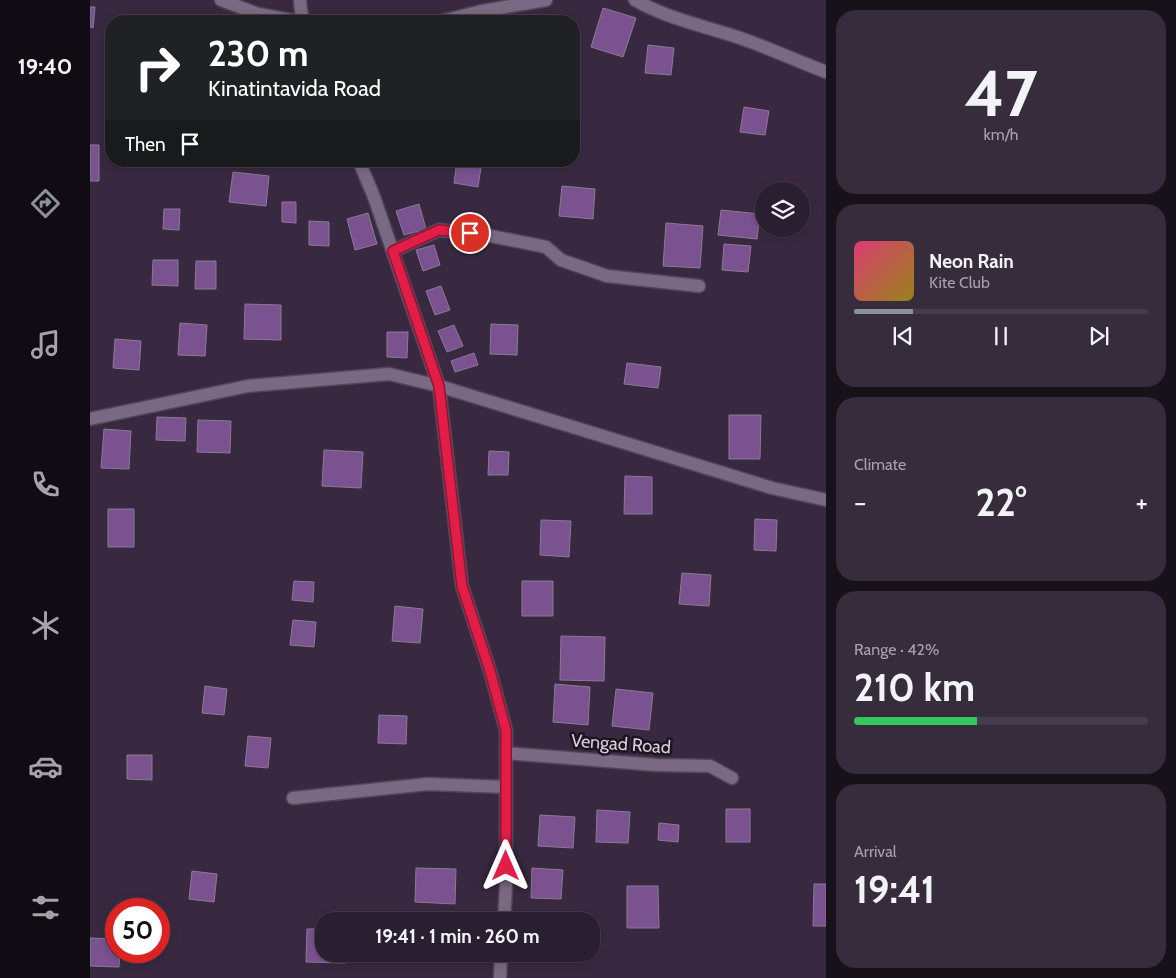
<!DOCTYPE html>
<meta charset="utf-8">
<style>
body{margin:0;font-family:Cabin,sans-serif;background:#362c3c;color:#f1f3f6;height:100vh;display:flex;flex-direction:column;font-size:19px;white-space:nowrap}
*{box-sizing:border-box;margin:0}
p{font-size:16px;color:#a5a2ab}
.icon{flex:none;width:28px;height:28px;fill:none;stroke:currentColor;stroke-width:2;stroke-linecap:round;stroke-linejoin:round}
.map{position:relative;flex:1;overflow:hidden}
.details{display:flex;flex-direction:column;gap:10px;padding:10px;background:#17111a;width:350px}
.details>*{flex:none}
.top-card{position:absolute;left:15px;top:15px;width:475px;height:152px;border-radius:20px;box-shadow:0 2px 8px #0003,0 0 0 1px #463d4c;background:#202124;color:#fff;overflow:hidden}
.controls{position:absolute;left:665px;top:182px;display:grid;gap:10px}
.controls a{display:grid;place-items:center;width:55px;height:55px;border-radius:50%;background:#2a1f30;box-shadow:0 2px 8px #0003,0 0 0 1px #463d4c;font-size:25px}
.speed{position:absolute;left:15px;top:898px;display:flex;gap:10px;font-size:25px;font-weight:700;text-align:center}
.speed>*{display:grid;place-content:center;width:65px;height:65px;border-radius:50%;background:#2a1f30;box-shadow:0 2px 8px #0003,0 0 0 1px #463d4c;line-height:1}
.speed .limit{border:8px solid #d22;background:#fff;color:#111}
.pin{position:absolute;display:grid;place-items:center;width:42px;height:42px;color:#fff;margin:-21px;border:2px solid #fff;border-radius:50%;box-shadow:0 1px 5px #0007}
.me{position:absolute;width:55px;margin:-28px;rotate:0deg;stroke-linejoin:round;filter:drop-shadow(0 0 4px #0008)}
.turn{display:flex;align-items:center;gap:18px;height:105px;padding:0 20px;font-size:22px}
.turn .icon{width:65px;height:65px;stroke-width:2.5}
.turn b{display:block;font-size:35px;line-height:42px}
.then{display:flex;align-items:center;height:48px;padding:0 20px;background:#0003;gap:10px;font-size:19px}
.big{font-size:38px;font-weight:700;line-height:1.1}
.details .tile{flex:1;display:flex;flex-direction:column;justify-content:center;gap:8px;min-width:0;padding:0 18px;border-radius:20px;background:#362c3c}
.details .dial{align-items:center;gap:0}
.dial b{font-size:65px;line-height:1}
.song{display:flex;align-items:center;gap:15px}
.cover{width:60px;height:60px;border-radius:8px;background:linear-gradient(135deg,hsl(340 70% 55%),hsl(50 70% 35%))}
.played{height:5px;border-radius:2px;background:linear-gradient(90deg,#8c9099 20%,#463d4c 20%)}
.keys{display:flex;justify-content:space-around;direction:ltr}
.heat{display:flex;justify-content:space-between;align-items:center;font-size:28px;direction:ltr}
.charge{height:8px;border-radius:4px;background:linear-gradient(90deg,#34c759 42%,#463d4c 0)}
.trip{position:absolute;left:225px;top:912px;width:285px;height:50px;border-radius:20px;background:#2a1f30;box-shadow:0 2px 8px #0003,0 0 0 1px #463d4c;font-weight:700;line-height:50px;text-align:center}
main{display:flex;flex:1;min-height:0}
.menu{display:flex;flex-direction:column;width:90px;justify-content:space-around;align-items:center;background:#110c13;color:#a5a2ab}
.menu .icon{width:35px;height:35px}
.menu .on{color:#8c9099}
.menu b{font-size:22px;color:#f1f3f6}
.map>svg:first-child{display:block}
.building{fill:#7b5290;stroke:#8b7a95}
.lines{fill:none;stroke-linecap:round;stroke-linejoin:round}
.minor-casing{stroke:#534659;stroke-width:15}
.secondary-casing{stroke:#534659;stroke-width:15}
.minor{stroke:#7a6983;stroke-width:12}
.secondary{stroke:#7a6983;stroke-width:12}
.route-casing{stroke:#92132f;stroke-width:12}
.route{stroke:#e11d48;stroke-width:9}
.labels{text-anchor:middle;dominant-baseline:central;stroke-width:5;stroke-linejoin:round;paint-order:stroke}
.street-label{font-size:18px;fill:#d7cedd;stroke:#1c151f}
</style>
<main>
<nav class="menu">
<b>19:40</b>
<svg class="icon on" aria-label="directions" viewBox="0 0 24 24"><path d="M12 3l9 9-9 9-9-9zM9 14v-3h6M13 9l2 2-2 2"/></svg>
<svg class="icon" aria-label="music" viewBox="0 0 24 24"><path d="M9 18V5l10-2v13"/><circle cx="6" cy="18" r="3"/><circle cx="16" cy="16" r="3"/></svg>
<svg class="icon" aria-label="phone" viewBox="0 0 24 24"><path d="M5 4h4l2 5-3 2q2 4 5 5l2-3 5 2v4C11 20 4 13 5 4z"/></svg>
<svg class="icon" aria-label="climate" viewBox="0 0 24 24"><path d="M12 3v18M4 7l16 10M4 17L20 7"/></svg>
<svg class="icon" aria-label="car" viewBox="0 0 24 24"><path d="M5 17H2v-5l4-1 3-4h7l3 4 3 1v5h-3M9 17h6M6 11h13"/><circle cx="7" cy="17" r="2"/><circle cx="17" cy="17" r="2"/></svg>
<svg class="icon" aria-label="filters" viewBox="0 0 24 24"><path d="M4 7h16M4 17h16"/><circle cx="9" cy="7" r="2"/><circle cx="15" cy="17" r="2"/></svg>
</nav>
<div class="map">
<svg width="736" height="978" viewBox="0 0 736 978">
<rect width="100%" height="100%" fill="#382940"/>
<!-- building -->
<path class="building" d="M0,7H5L3,28L0,27Z
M513,8L546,18L533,57L501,47Z
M558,45L584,48L581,75L555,73Z
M654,107L679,111L675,135L650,132Z
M484,108H490L489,149L484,148Z
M0,145H9V181H0Z
M367,161H392L388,187L364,183Z
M143,172L179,176L176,206L139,202Z
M472,186L505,189L503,219L469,216Z
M192,202H206V223L192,222Z
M329,204L336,229L314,235L306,211Z
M74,209H90L89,230L73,229Z
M631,210L670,214L667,239L628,235Z
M278,213L287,244L265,250L257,219Z
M219,221L239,222V246L219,245Z
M576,223L613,226L610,268L573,266Z
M634,244L661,246L658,272L632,270Z
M344,245L350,265L333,271L326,250Z
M63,260H88V286L62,285Z
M106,261H126V289H105Z
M351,286L360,310L345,315L336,291Z
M155,304L191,305V340L154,339Z
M90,323L117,325L115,356L88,355Z
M401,324L428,325L427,355L400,354Z
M364,325L373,346L357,352L348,331Z
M297,332H318L317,358L297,357Z
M25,339L51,341L49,370L23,368Z
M384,353L388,365L365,372L361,361Z
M537,363L571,367L568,388L534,384Z
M639,415H671L670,459H639Z
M67,417L96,418L95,441L66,440Z
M108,420L141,421L140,453L107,452Z
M14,429L41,431L39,469L11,468Z
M234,450L273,452L271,488L232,486Z
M399,451L419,452L418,475H398Z
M535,476L562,477V514H534Z
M18,509H44V547H18Z
M665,519L687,520L686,551L664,550Z
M451,520L481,521L479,557L450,555Z
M592,573L621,575L619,606L589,604Z
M204,581L224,582L223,602L202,600Z
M432,581H463V616H432Z
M305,606L333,609L330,643L302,641Z
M203,620L226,622L224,647L200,645Z
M471,636L515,637L514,681L470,680Z
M465,684L500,687L498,725L463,722Z
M115,686L137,689L134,715L112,713Z
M526,689L563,693L559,730L522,726Z
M289,715L317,716L316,744L288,743Z
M158,736L181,738L178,768L155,766Z
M37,755H62V780L37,779Z
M636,809H660V842H636Z
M507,810L540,812L538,843L506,842Z
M450,815L485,817L483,848L448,846Z
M569,823L589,825L588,842L568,840Z
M326,868L366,869L365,904L325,902Z
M442,868L473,870L471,899L441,898Z
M102,871L127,874L124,902L99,899Z
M724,884H736V926H723Z
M537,886H568L569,928H537Z
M217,929H234V954H256L255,963L216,962Z
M0,938L26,939V951H30L29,967L0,966Z"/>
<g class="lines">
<defs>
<path id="minor" d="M131,0L168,14L206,21
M545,0C578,19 615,26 650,38C679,48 707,61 736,72
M352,21L392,11L456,0
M303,251L349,230L396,235L456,247L471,260L517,276L609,286
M0,419L158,386L299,374L349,386L682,488L736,500
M416,753L567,765L620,766L642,778
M203,798L338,784L416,787"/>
<path id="secondary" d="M210,0L211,11L213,21
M269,161L284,197L349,386L372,586L400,671L416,730V886L414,921
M410,978L411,954"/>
</defs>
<!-- minor casing -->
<use href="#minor" class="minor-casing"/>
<!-- secondary casing -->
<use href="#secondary" class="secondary-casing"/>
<!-- minor -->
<use href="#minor" class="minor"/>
<!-- secondary -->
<use href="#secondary" class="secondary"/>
</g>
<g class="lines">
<defs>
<path id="route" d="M380,233L349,230L303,251L349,386L372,586L400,671L416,730V866"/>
</defs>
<!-- route casing -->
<use href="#route" class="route-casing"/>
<!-- route -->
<use href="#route" class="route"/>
</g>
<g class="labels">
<!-- street labels -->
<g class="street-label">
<text transform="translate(531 744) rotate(4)">Vengad Road</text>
</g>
</g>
</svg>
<div class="controls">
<a><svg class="icon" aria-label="layers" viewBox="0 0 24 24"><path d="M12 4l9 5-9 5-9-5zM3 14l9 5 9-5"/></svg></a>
</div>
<div class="speed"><div class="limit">50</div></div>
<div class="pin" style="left:380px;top:233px;background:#d93025"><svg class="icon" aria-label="arrive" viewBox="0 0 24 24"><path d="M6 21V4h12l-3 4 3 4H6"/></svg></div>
<svg class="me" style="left:416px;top:866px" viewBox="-20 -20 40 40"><path d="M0-17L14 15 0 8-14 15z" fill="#e11d48" stroke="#fff" stroke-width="4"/></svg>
<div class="trip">19:41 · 1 min · 260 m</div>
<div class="top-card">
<div class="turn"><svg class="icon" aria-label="right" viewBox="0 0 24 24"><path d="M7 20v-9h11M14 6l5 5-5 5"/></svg><div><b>230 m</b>Kinatintavida Road</div></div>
<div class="then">Then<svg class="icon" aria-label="arrive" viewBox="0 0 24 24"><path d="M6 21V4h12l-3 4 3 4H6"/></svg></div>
</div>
</div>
<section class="details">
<div class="tile dial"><b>47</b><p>km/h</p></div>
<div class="tile">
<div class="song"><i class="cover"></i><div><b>Neon Rain</b><p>Kite Club</p></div></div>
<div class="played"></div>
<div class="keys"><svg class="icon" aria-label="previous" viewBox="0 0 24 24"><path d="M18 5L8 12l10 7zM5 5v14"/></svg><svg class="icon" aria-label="pause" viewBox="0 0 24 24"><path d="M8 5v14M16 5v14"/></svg><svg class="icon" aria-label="next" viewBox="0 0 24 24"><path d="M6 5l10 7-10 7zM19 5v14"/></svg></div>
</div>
<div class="tile"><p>Climate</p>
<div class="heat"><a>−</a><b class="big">22°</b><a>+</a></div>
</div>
<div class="tile"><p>Range · 42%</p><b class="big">210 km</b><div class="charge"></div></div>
<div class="tile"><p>Arrival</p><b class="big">19:41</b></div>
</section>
</main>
